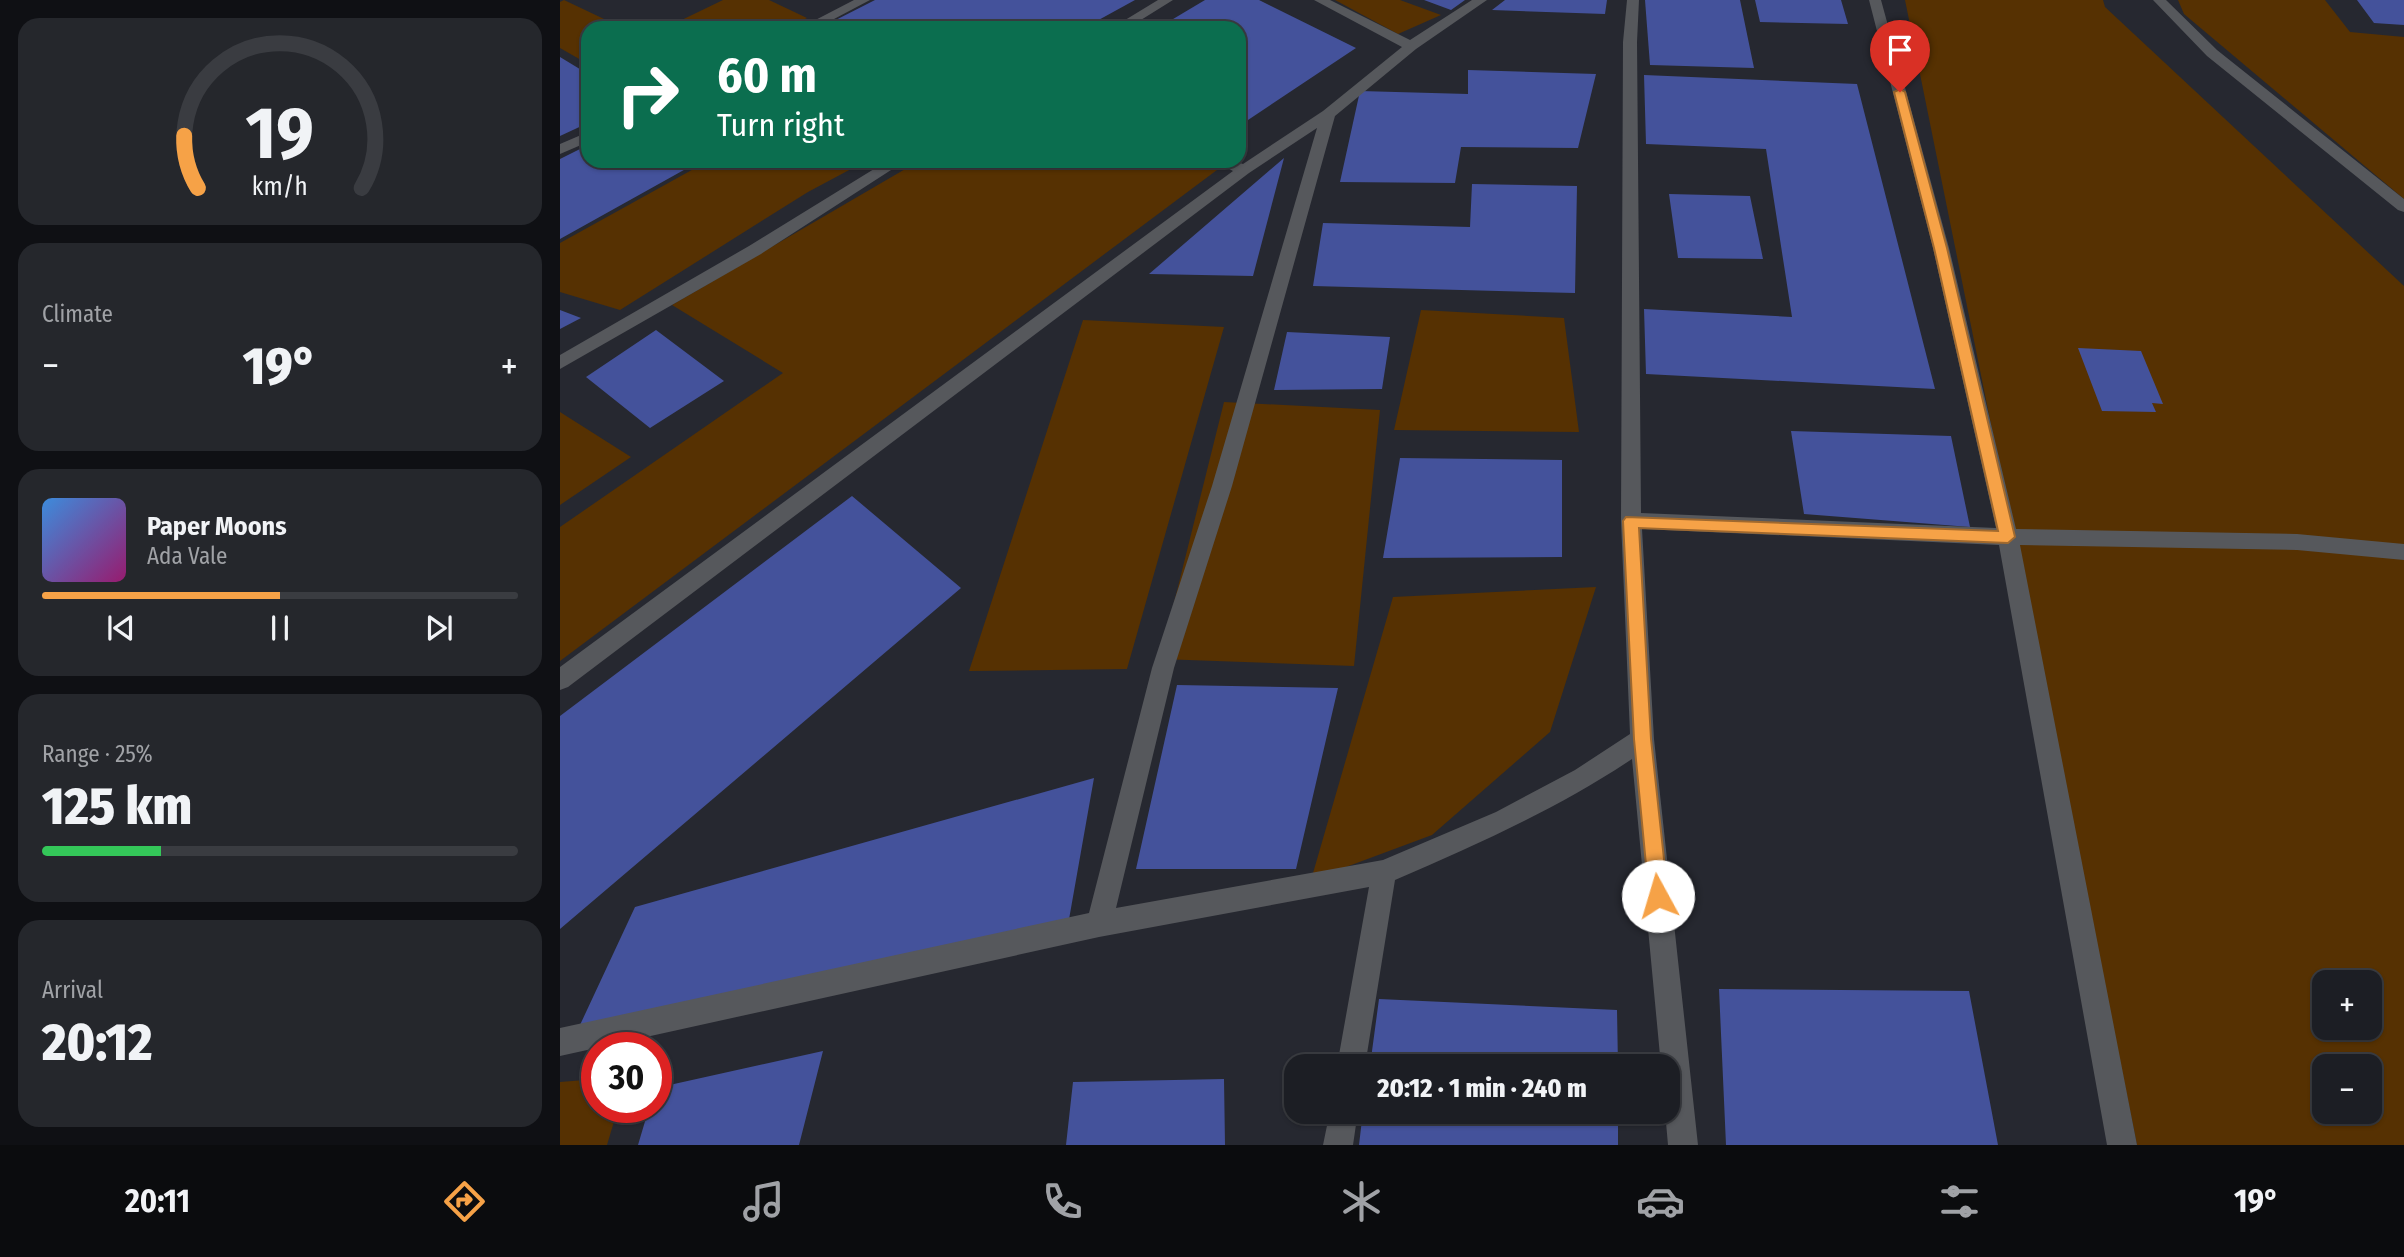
<!DOCTYPE html>
<meta charset="utf-8">
<style>
body{margin:0;font-family:"Fira Sans Condensed",sans-serif;background:#25272c;color:#f1f3f6;height:100vh;display:flex;flex-direction:column;font-size:26px;white-space:nowrap}
*{box-sizing:border-box;margin:0}
p{font-size:23px;color:#a0a2a6}
.icon{flex:none;width:38px;height:38px;fill:none;stroke:currentColor;stroke-width:2;stroke-linecap:round;stroke-linejoin:round}
.map{position:relative;flex:1;overflow:hidden}
.panel{display:flex;flex-direction:column;gap:18px;padding:18px;background:#0f1014;width:560px}
.panel>*{flex:none}
.top-card{position:absolute;left:21px;top:21px;width:665px;height:147px;border-radius:21px;box-shadow:0 2px 5px #0004,0 0 0 2px #3a3c41;background:#0b6e4f;color:#fff;overflow:hidden}
.buttons{position:absolute;left:1752px;top:970px;display:grid;gap:14px}
.buttons a{display:grid;place-items:center;width:70px;height:70px;border-radius:14px;background:#1c1e24;box-shadow:0 2px 5px #0004,0 0 0 2px #3a3c41;font-size:35px}
.speed{position:absolute;left:21px;top:1032px;display:flex;gap:14px;font-size:35px;font-weight:700;text-align:center}
.speed>*{display:grid;place-content:center;width:91px;height:91px;border-radius:50%;background:#1c1e24;box-shadow:0 2px 5px #0004,0 0 0 2px #3a3c41;line-height:1}
.speed .limit{border:10px solid #d22;background:#fff;color:#111}
.pin{position:absolute;display:grid;place-items:center;width:60px;height:60px;color:#fff;margin:-72px -30px;border-radius:50% 50% 50% 0;rotate:-45deg;box-shadow:0 0 7px #0007}
.pin .icon{rotate:45deg}
.me{position:absolute;width:77px;margin:-38px;rotate:354deg;stroke-linejoin:round;filter:drop-shadow(0 0 5px #0008)}
.turn{display:flex;align-items:center;gap:24px;height:147px;padding:0 21px;font-size:32px}
.turn .icon{width:91px;height:91px;stroke-width:2.5}
.turn b{display:block;font-size:49px;line-height:60px}
.big{font-size:52px;font-weight:800;line-height:1.1}
.panel .widget{flex:1;display:flex;flex-direction:column;justify-content:center;gap:10px;min-width:0;padding:0 24px;border-radius:21px;background:#25272c}
.panel .dial{align-items:center;gap:0}
.dial svg{height:182px;overflow:visible;fill:none;stroke:#3a3c41;stroke-width:7;stroke-linecap:round;text-anchor:middle}
.dial text{fill:#f1f3f6;stroke:none}
.song{display:flex;align-items:center;gap:21px}
.cover{width:84px;height:84px;border-radius:10px;background:linear-gradient(135deg,hsl(210 70% 55%),hsl(320 70% 35%))}
.played{height:7px;border-radius:4px;background:linear-gradient(90deg,#f6a247 50%,#3a3c41 50%)}
.keys{display:flex;justify-content:space-around;direction:ltr}
.heat{display:flex;justify-content:space-between;align-items:center;font-size:38px;direction:ltr}
.charge{height:10px;border-radius:5px;background:linear-gradient(90deg,#34c759 25%,#3a3c41 0)}
.trip{position:absolute;left:724px;top:1054px;width:396px;height:70px;border-radius:21px;background:#1c1e24;box-shadow:0 2px 5px #0004,0 0 0 2px #3a3c41;font-weight:800;line-height:70px;text-align:center}
.tab-bar{display:flex;height:112px;justify-content:space-around;align-items:center;background:#0b0c0e;color:#a0a2a6}
.tab-bar .icon{width:49px;height:49px}
.tab-bar .selected{color:#f6a247}
.tab-bar b{font-size:32px;color:#f1f3f6}
main{display:flex;flex:1;min-height:0}
.map>svg:first-child{display:block}
.green{fill:#563102;fill-rule:evenodd}
.building{fill:#44529b}
.lines{fill:none;stroke-linecap:round;stroke-linejoin:round}
.street{fill:#56585c;fill-rule:evenodd}
.route{fill:#f6a247;stroke:#a0692e;stroke-width:2}
</style>
<main>
<section class="panel">
<div class="widget dial"><svg viewBox="0 0 100 80">
<path d="M14 69A42 42 0 1 1 86 69"/>
<path d="M14 69A42 42 0 0 1 8 46" stroke="#f6a247"/>
<text x="50" y="56" font-size="32" font-weight="700">19</text>
<text x="50" y="72" font-size="11">km/h</text>
</svg></div>
<div class="widget"><p>Climate</p>
<div class="heat"><a>−</a><b class="big">19°</b><a>+</a></div>
</div>
<div class="widget">
<div class="song"><i class="cover"></i><div><b>Paper Moons</b><p>Ada Vale</p></div></div>
<div class="played"></div>
<div class="keys"><svg class="icon" aria-label="previous" viewBox="0 0 24 24"><path d="M18 5L8 12l10 7zM5 5v14"/></svg><svg class="icon" aria-label="pause" viewBox="0 0 24 24"><path d="M8 5v14M16 5v14"/></svg><svg class="icon" aria-label="next" viewBox="0 0 24 24"><path d="M6 5l10 7-10 7zM19 5v14"/></svg></div>
</div>
<div class="widget"><p>Range · 25%</p><b class="big">125 km</b><div class="charge"></div></div>
<div class="widget"><p>Arrival</p><b class="big">20:12</b></div>
</section>
<div class="map">
<svg width="1844" height="1145" viewBox="0 0 1844 1145">
<rect width="100%" height="100%" fill="#262830"/>
<!-- green -->
<path class="green" d="M4,0L63,28H28V64L0,48V2Z
M163,0H209L247,18L227,28H105Z
M775,0H840L881,15L838,34Z
M1345,0H1543L1545,7L1844,286V1145H1577ZM1764,982H1810V1027H1764ZM1764,1066H1810V1111H1764Z
M1618,0H1765L1790,32L1844,37V199L1624,14Z
M148,161H306L248,192L60,310L0,292V243Z
M359,161H669L0,661V527L223,373L112,305Z
M861,310L1004,318L1019,432L834,430Z
M523,320L664,327L567,669L409,671Z
M664,402L820,410L794,666L600,659Z
M0,412L71,457L0,505Z
M1036,587L990,732L872,835L751,880L833,597Z
M37,1079V1108H58L47,1145H0V1082Z"/>
<!-- building -->
<path class="building" d="M315,0H575L524,28H260Z
M645,0H699L796,48L679,126V28H598Z
M864,0H905L891,10Z
M945,0H1047L1045,14L932,10Z
M1085,0H1180L1194,68L1090,65Z
M1195,0H1281L1288,24L1200,22Z
M1797,0H1844V25L1814,23Z
M0,57L28,74V123L0,136Z
M908,70L1036,74L1018,148L901,147L895,183L780,182L800,91L908,94Z
M1084,75L1297,84L1375,389L1086,374L1084,309L1232,317L1206,149L1086,144Z
M28,145V161H140L0,239V159Z
M724,158L693,276L589,274Z
M912,184L1017,186L1015,293L753,286L763,223L910,227Z
M1109,194L1190,196L1203,259L1118,258Z
M0,310L21,318L0,329Z
M96,330L164,381L90,428L26,377Z
M727,332L830,337L822,389L714,390Z
M1518,348L1581,351L1603,404L1592,403L1596,412L1542,411Z
M1231,431L1391,436L1410,527L1244,514Z
M840,458L1002,460V557L823,558Z
M292,496L401,588L0,929V716Z
M617,685L778,688L736,869H576Z
M534,778L508,925L20,1025L75,907Z
M1159,989L1409,991L1438,1145H1166Z
M819,999L1057,1010L1058,1066H810Z
M263,1051L239,1145H78L89,1108H96V1088Z
M664,1079L665,1145H506L513,1082Z
M803,1111H1058V1145H799Z"/>
<g class="lines">
<!-- street -->
<path class="street" d="M294,0H310L257,28H240Z
M598,0H613L568,28H552Z
M754,0H770L850,40L912,0H927L856,49L775,116L672,486L614,668L556,908L823,860L936,812L1015,770L1070,734L1061,521L1063,42L1067,0H1079L1077,42L1081,513L1436,528L1373,248L1309,0H1321L1389,248L1456,529L1737,534L1844,544V560L1737,550L1460,545L1577,1145H1547L1439,545L1082,529L1094,739L1138,1145H1108L1105,1111H1108V1066H1101L1072,759C997,809 918,844 835,880L805,1066H777L809,887L539,937L0,1056V1028L529,913L592,668L652,486L757,128L689,173L8,687L0,690V667L673,171L654,161H675L683,164L763,111L842,47Z
M1593,0H1606L1657,50L1844,199V212L1838,210L1647,56Z
M28,132V142L0,154V144Z
M327,161H345L201,254L0,369V355L189,246Z
M770,1111H798L793,1145H763Z"/>
</g>
<!-- route -->
<path class="route" d="M1340,89L1345,92L1387,248L1455,537L1448,543L1079,528L1091,739L1108,896L1105,903L1098,906L1091,903L1089,896L1074,739L1063,521L1066,517L1438,531L1374,248L1334,92Z"/>
</svg>
<div class="buttons">
<a>+</a>
<a>−</a>
</div>
<div class="speed"><div class="limit">30</div></div>
<div class="pin" style="left:1340px;top:92px;background:#d93025"><svg class="icon" aria-label="arrive" viewBox="0 0 24 24"><path d="M6 21V4h12l-3 4 3 4H6"/></svg></div>
<svg class="me" style="left:1098px;top:896px" viewBox="-20 -20 40 40"><circle r="19" fill="#fff"/><path d="M0-13L10 11 0 6-10 11z" fill="#f6a247"/></svg>
<div class="trip">20:12 · 1 min · 240 m</div>
<div class="top-card">
<div class="turn"><svg class="icon" aria-label="right" viewBox="0 0 24 24"><path d="M7 20v-9h11M14 6l5 5-5 5"/></svg><div><b>60 m</b>Turn right</div></div>
</div>
</div>
</main>
<nav class="tab-bar">
<b>20:11</b>
<svg class="icon selected" aria-label="directions" viewBox="0 0 24 24"><path d="M12 3l9 9-9 9-9-9zM9 14v-3h6M13 9l2 2-2 2"/></svg>
<svg class="icon" aria-label="music" viewBox="0 0 24 24"><path d="M9 18V5l10-2v13"/><circle cx="6" cy="18" r="3"/><circle cx="16" cy="16" r="3"/></svg>
<svg class="icon" aria-label="phone" viewBox="0 0 24 24"><path d="M5 4h4l2 5-3 2q2 4 5 5l2-3 5 2v4C11 20 4 13 5 4z"/></svg>
<svg class="icon" aria-label="climate" viewBox="0 0 24 24"><path d="M12 3v18M4 7l16 10M4 17L20 7"/></svg>
<svg class="icon" aria-label="car" viewBox="0 0 24 24"><path d="M5 17H2v-5l4-1 3-4h7l3 4 3 1v5h-3M9 17h6M6 11h13"/><circle cx="7" cy="17" r="2"/><circle cx="17" cy="17" r="2"/></svg>
<svg class="icon" aria-label="filters" viewBox="0 0 24 24"><path d="M4 7h16M4 17h16"/><circle cx="9" cy="7" r="2"/><circle cx="15" cy="17" r="2"/></svg>
<b>19°</b>
</nav>
